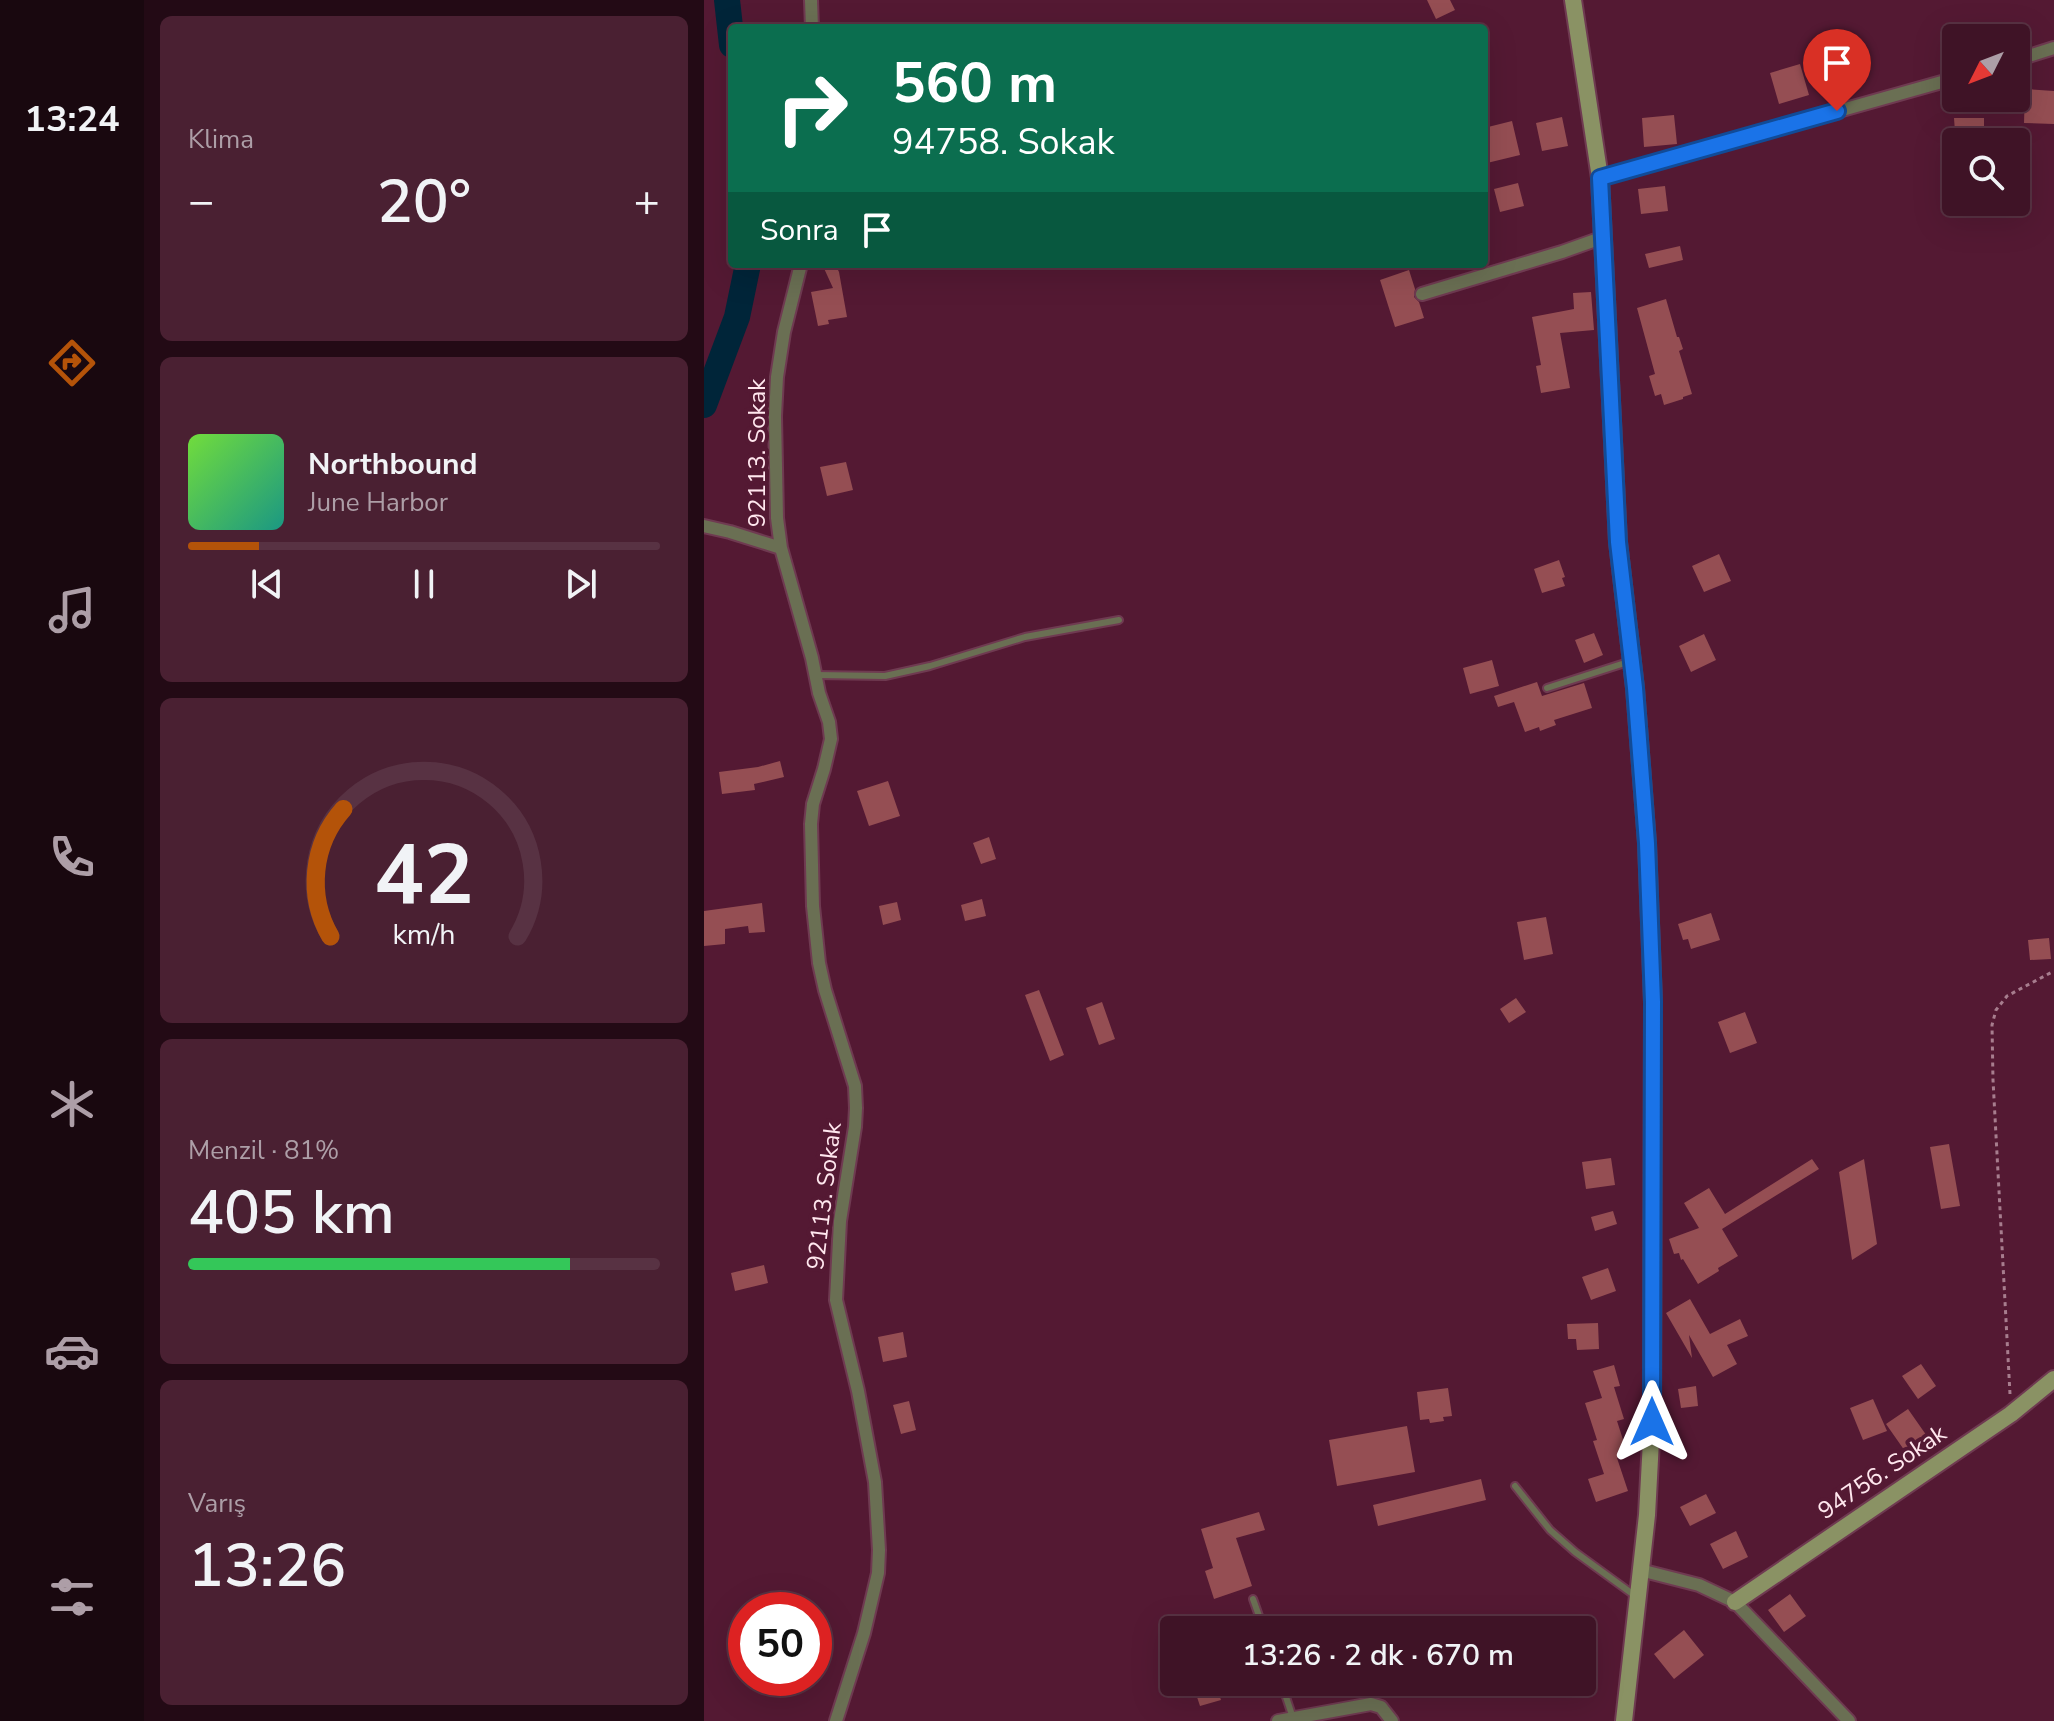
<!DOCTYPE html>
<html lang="tr">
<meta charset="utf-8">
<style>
body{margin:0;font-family:"Nunito Sans",sans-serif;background:#4a2032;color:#f1f3f6;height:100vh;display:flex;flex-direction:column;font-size:30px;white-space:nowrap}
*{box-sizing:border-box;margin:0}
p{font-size:26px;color:#ad9ea7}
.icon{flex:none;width:44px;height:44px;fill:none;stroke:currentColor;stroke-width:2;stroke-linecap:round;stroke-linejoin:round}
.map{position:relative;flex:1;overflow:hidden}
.details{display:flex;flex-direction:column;gap:16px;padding:16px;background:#230a15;width:560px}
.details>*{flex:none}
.top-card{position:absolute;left:24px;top:24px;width:760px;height:244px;border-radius:8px;box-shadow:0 8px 32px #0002,0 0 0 2px #583243;background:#0b6e4f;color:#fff;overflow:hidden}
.needle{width:52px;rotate:228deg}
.buttons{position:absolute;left:1238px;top:24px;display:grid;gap:16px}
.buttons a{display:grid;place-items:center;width:88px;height:88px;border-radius:8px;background:#3f1326;box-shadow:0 8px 32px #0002,0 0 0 2px #583243;font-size:40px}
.speed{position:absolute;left:24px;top:1592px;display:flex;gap:16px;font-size:40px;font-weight:700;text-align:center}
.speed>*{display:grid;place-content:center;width:104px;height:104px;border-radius:50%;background:#3f1326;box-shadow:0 8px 32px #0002,0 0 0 2px #583243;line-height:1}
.speed .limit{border:12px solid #d22;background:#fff;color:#111}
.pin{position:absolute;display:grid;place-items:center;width:68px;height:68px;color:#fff;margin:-82px -34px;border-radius:50% 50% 50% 0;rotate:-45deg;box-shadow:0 0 8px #0007}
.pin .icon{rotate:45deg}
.me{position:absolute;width:88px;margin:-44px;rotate:0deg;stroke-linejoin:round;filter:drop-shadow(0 0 6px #0008)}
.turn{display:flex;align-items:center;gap:28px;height:168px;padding:0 32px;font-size:36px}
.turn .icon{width:104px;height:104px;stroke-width:2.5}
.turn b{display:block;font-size:56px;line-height:68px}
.then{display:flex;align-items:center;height:76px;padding:0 32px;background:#0003;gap:16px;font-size:30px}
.big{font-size:60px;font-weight:600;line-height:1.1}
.details .widget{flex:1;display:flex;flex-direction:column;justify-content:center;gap:12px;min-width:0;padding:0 28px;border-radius:12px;background:#4a2032}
.details .dial{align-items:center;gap:0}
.dial svg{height:208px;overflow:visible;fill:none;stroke:#583243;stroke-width:7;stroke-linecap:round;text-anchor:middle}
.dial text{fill:#f1f3f6;stroke:none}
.song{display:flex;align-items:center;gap:24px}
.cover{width:96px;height:96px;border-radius:12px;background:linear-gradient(135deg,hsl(100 70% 55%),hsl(170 70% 35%))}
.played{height:8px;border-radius:4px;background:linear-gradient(90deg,#b45309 15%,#583243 15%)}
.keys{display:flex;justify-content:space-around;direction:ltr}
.heat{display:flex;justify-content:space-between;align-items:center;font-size:44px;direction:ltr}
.charge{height:12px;border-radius:6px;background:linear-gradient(90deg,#34c759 81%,#583243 0)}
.trip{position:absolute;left:456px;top:1616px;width:436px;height:80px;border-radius:8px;background:#3f1326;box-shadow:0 8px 32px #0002,0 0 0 2px #583243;font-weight:600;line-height:80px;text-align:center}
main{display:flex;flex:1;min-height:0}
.dock{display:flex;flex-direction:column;width:144px;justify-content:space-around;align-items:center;background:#19080f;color:#ad9ea7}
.dock .icon{width:56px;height:56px}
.dock .selected{color:#b45309}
.dock b{font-size:36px;color:#f1f3f6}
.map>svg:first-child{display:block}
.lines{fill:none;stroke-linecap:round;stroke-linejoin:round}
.river{stroke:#002539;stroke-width:26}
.building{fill:#954e53}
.lane-casing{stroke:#6f3a51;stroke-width:10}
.street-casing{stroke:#6f3a51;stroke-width:16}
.secondary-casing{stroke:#6f3a51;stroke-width:20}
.path{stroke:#a77d8e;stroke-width:3;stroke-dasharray:4 4;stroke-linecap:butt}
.lane{stroke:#6a6f53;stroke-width:6}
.street{stroke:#6a6f53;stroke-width:12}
.secondary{stroke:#8a9264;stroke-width:16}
.route-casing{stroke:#114b97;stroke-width:20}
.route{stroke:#1a73e8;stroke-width:14}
.labels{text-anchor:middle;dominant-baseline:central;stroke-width:8;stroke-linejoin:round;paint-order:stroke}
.street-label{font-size:24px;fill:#ffe7ee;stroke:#541933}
</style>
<main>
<nav class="dock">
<b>13:24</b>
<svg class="icon selected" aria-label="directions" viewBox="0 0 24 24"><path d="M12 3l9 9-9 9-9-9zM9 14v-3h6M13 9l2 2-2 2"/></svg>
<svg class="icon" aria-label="music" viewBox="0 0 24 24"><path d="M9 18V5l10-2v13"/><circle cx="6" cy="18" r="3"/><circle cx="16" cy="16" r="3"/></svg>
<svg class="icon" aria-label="phone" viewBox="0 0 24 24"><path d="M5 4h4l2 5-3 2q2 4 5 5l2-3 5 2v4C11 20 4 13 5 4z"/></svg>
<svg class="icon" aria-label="climate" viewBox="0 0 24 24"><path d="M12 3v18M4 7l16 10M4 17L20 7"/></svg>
<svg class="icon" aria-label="car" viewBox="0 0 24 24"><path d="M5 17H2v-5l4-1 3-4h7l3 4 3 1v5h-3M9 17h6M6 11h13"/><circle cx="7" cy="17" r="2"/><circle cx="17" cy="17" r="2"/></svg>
<svg class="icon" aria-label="filters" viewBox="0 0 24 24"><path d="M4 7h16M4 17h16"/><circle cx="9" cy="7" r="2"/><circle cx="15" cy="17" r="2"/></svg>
</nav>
<section class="details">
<div class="widget"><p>Klima</p>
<div class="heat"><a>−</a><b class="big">20°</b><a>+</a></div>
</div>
<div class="widget">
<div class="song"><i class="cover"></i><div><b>Northbound</b><p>June Harbor</p></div></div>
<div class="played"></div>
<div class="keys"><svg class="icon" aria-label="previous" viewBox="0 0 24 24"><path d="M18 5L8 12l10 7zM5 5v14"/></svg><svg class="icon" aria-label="pause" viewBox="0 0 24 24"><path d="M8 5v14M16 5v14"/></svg><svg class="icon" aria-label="next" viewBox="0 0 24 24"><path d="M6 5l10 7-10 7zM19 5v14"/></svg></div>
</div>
<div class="widget dial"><svg viewBox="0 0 100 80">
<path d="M14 69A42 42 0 1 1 86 69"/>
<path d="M14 69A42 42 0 0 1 19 20" stroke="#b45309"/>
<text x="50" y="56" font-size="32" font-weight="700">42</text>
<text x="50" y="72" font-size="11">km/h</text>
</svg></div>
<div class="widget"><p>Menzil · 81%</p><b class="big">405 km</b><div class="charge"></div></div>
<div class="widget"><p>Varış</p><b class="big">13:26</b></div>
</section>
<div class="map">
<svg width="1350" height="1721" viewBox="0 0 1350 1721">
<rect width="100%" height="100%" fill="#541933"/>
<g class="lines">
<!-- river -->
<path class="river" d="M23,0L28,45
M0,405L33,317L44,264"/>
</g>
<!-- building -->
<path class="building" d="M723,0H746L751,10L732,19Z
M1096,64L1105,95L1075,104L1066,73Z
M1321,89L1350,91V124L1320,123Z
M970,115L973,144L940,147L938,118Z
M858,117L864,146L838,151L832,123Z
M1250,118H1280V132H1251Z
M808,121L816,155L783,163L780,150V128Z
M814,183L820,206L796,212L790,189Z
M961,186L964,211L937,214L934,189Z
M976,246L979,260L945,268L941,254Z
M118,264H131L135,272L143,317L124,320L125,324L114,326L107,292L129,288Z
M705,270L711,289L710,297L715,302L720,318L691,327L676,280Z
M887,292L890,330L856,333L866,388L837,393L832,366L837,365L828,317L870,309L869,293Z
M962,299L973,337H975L979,349L975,351L988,394L979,397V399L960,405L957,394L951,396L945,376L951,374L933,308Z
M142,462L149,490L123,496L116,467Z
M1015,554L1027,581L1000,592L988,566Z
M855,560L861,577L858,578L861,586L838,593L830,569Z
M890,633L899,655L880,663L871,640Z
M1000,634L1012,660L987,672L975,646Z
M788,660L795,686L766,694L759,668Z
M833,682L838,696L880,683L888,708L850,720L852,725L836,731L835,727L821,732L810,702L794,707L790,696Z
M76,761L80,777L50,784L51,790L18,794L15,772L54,767Z
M184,781L196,816L165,826L153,791Z
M285,837L292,859L277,864L269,843Z
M278,899L282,916L261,921L257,905Z
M193,902L197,920L179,925L175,906Z
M58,903L61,932L45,933L44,926L21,929V944L0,946V911Z
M1007,913L1016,940L987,949L984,939L979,940L974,924Z
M842,917L849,954L820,960L813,922Z
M1345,938L1347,959L1326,960L1324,940Z
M335,990L360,1055L346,1061L321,995Z
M812,998L822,1012L805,1023L796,1009Z
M398,1002L411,1039L395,1045L382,1008Z
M1041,1012L1053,1043L1026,1053L1014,1022Z
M1245,1144L1256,1206L1237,1209L1226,1147Z
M907,1158L911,1185L882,1189L878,1162Z
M1108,1159L1115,1169L1018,1229L1034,1256L1014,1268L1015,1271L994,1284L979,1259L977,1260L975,1253L970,1254L965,1239L995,1228L980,1203L1005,1188L1021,1214Z
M1160,1159L1173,1244L1148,1260L1135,1172Z
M909,1211L913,1224L891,1231L887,1217Z
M60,1265L64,1283L31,1291L27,1273Z
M904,1268L912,1291L887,1300L878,1277Z
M986,1299L1006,1334L1036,1319L1044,1336L1023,1345L1033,1364L1009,1377L985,1335L988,1358L962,1313Z
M894,1323L895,1349L873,1350L872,1339H864L863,1324Z
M199,1332L203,1357L179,1362L174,1337Z
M1217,1364L1232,1386L1214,1399L1198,1376Z
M910,1365L916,1386L910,1387L920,1419L913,1421L924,1455L913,1458L924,1491L892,1502L884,1479L900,1474L889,1441L893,1440L881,1403L898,1398L889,1371Z
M992,1386L994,1406L977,1408L974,1389Z
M744,1388L748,1416L739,1417L740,1421L726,1423L725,1419L716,1420L713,1392Z
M1169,1399L1183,1431L1159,1440L1146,1408Z
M205,1401L212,1430L197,1434L189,1405Z
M1204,1409L1225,1439L1203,1454L1182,1424Z
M703,1426L711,1472L633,1486L625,1440Z
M777,1479L782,1500L674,1526L669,1505Z
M1002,1494L1012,1513L986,1526L976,1507Z
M555,1512L561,1530L532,1538L548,1586L510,1599L501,1571L509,1568L497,1529Z
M1032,1531L1044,1557L1019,1569L1006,1544Z
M1086,1594L1102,1616L1080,1632L1064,1610Z
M980,1630L1000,1655L970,1679L950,1654Z
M488,1682H511L517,1700L496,1706Z
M539,1682H571L574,1692L557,1697L556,1693L544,1697Z"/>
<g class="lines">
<defs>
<path id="lane" d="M111,675L181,676L226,666L321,637L415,620
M843,688L924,662
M811,1486L846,1530L871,1552L930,1595
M549,1599L560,1630
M577,1682L589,1718"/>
<path id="street" d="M107,0L108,28
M1312,60L1350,48
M896,178L1252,78
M97,264L80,332L73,377L71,416L73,518L77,548L108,658L115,693L125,722L127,739L120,769L109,804L107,824L109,906L115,963L121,990L151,1086L152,1108L151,1127L136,1221L132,1300L154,1391L171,1482L175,1550L174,1573L160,1633L132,1721
M718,294L858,252L900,237
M0,526L26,532L77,548
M936,1570L995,1585L1031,1602L1145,1721
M574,1721L667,1704L677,1707L688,1721"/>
<path id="secondary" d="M869,0L896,178L914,542L931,688L943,843L949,1002L948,1422L943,1515L920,1721
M1031,1602L1307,1414L1350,1379"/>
</defs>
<!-- lane casing -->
<use href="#lane" class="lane-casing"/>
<!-- street casing -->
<use href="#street" class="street-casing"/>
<!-- secondary casing -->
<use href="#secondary" class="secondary-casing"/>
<!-- path -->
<path class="path" d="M1306,1394L1289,1080L1288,1025L1292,1010L1303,996L1350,971"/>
<!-- lane -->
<use href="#lane" class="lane"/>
<!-- street -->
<use href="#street" class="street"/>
<!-- secondary -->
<use href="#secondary" class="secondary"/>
</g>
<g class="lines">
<defs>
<path id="route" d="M948,1422L949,1002L943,843L931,688L914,542L896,178L1133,111"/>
</defs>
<!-- route casing -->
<use href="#route" class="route-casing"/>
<!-- route -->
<use href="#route" class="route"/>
</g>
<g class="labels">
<!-- street labels -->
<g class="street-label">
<text transform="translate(53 453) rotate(-90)">92113. Sokak</text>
<text transform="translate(120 1196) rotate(-83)">92113. Sokak</text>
<text transform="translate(1178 1472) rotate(-34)">94756. Sokak</text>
</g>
</g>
</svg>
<div class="buttons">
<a><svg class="needle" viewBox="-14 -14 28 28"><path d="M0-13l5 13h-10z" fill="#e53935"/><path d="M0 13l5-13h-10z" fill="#ad9ea7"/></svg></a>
<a><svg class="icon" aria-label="search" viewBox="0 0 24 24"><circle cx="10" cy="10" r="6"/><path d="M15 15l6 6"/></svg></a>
</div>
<div class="speed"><div class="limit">50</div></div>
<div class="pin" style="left:1133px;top:111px;background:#d93025"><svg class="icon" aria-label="arrive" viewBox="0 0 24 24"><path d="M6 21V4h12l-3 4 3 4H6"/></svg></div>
<svg class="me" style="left:948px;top:1422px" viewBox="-20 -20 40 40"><path d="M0-17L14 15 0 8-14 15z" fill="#1a73e8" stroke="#fff" stroke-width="4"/></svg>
<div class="trip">13:26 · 2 dk · 670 m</div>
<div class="top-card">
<div class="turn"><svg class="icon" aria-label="right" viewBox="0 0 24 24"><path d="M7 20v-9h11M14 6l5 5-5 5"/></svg><div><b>560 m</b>94758. Sokak</div></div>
<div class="then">Sonra<svg class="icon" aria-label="arrive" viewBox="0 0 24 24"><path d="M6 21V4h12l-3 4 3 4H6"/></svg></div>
</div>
</div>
</main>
